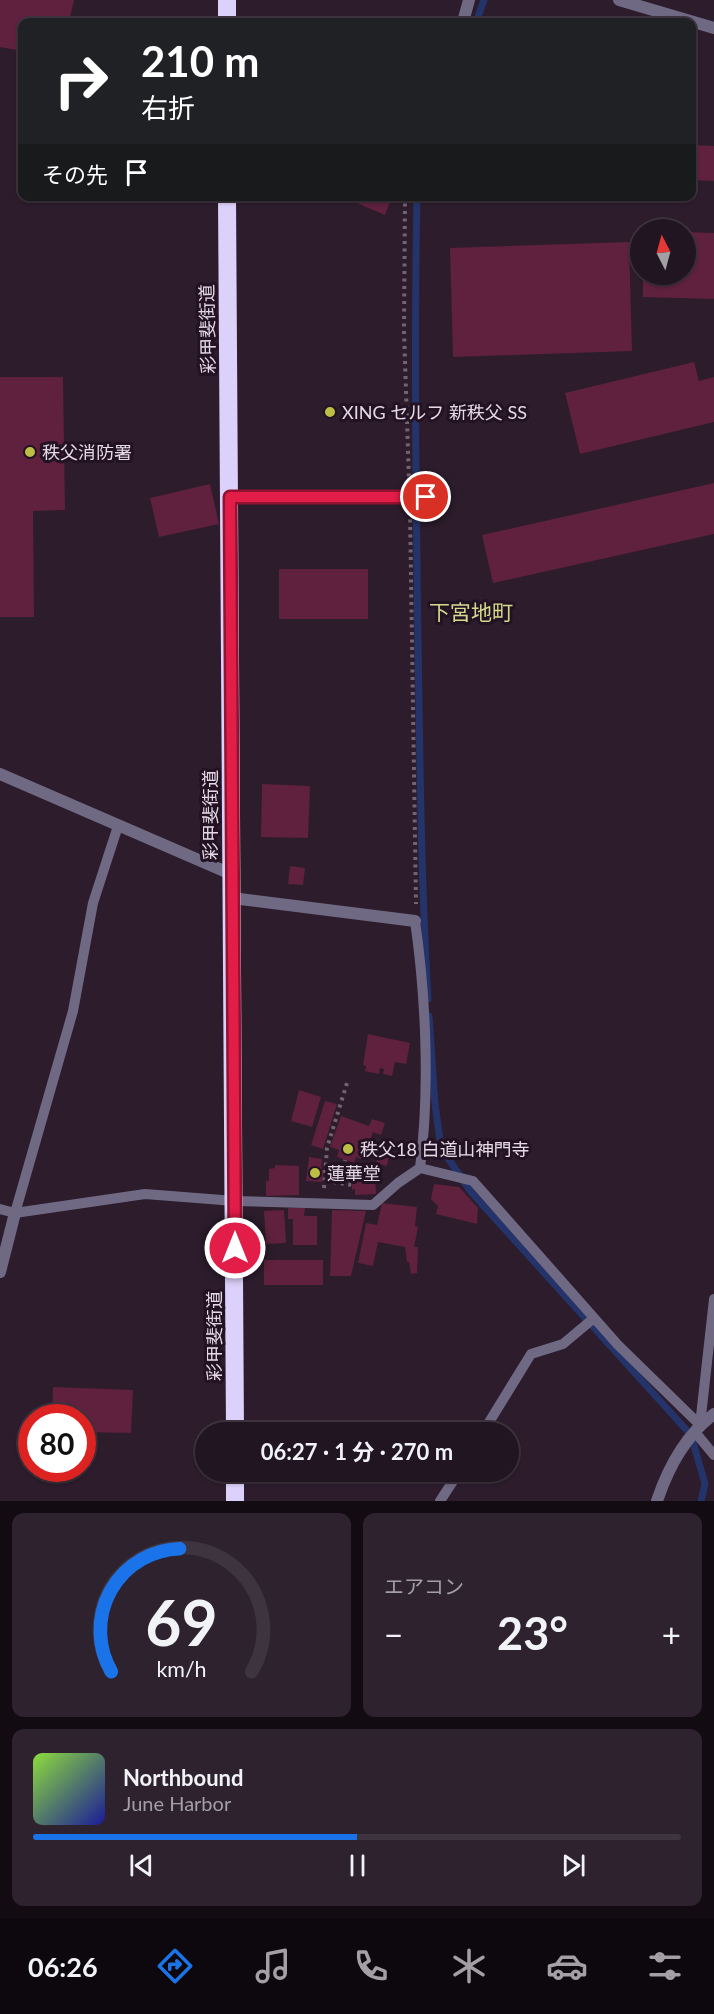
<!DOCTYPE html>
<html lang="ja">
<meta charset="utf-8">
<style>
body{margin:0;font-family:Lato,"Noto Sans JP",sans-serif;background:#2d222e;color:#f1f3f6;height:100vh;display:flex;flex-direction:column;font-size:22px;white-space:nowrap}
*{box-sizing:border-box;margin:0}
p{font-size:20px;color:#a29fa5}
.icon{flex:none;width:33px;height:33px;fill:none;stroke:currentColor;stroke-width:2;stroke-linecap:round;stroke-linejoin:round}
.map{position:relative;height:1501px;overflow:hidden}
.sheet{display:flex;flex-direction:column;gap:12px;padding:12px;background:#120c12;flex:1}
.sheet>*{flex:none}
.top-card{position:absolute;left:18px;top:18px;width:678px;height:183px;border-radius:12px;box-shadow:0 2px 4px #0004,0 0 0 2px #3e343f;background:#202124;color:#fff;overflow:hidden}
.needle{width:39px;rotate:354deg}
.tools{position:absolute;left:630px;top:219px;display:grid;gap:12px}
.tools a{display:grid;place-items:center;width:66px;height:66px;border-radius:50%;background:#211521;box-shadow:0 2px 4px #0004,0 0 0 2px #3e343f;font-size:30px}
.speed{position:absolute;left:18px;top:1404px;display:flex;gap:12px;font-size:30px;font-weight:700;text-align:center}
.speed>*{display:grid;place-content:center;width:78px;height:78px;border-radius:50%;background:#211521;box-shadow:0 2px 4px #0004,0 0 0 2px #3e343f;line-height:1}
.speed .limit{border:9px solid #d22;background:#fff;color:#111}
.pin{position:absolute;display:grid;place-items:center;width:51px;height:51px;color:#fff;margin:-26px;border:3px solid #fff;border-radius:50%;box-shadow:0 2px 6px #0007}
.me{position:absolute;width:66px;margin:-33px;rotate:0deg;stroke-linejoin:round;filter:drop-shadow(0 0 4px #0008)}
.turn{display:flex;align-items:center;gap:21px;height:126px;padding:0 24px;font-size:27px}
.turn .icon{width:78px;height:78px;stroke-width:2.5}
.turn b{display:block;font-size:42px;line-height:51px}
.then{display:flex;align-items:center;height:57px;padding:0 24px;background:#0003;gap:12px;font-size:22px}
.big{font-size:45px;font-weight:700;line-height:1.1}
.sheet .tile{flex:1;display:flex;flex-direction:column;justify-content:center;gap:9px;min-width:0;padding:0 21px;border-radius:12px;background:#2d222e}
.sheet .dial{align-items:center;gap:0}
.dial svg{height:156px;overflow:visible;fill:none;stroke:#3e343f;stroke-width:7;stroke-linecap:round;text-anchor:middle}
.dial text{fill:#f1f3f6;stroke:none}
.song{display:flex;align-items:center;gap:18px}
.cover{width:72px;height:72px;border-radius:9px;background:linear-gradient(135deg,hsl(90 70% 55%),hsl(240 70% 35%))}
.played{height:6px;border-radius:3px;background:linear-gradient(90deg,#1a73e8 50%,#3e343f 50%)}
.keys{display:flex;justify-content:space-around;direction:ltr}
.heat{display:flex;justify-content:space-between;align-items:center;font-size:33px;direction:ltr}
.sheet .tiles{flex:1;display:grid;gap:12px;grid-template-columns:1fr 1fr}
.tile:last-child{grid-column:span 2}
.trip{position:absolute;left:195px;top:1422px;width:324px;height:60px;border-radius:30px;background:#211521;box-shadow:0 2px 4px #0004,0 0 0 2px #3e343f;font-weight:700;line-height:60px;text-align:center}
.dock{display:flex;height:96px;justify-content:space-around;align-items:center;background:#0d080d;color:#a29fa5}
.dock .icon{width:42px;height:42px}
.dock .current{color:#1a73e8}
.dock b{font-size:27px;color:#f1f3f6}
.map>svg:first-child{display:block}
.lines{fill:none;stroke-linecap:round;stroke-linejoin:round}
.stream{stroke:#24346a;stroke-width:7}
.building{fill:#5f213d}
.path{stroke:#726472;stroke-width:4;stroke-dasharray:3 4.5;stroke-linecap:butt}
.lane{stroke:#706984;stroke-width:10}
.street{stroke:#706984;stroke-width:12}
.highway{stroke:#dcd1fa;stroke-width:18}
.route-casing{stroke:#92132f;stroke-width:15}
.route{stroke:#e11d48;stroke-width:10}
.poi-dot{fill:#bcbf44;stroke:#221223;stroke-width:2}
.labels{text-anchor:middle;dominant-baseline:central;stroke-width:6;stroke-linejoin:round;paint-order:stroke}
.street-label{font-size:18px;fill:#e4d9e4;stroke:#221223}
.poi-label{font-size:18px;fill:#e4d9e4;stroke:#221223;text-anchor:start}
.quarter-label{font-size:21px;fill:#d4d98b;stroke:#221223}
</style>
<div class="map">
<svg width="714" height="1501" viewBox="0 0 714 1501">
<rect width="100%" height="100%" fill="#2c1c2c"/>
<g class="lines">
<!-- stream -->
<path class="stream" d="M476,22L484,0
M417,196C414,345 416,493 418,641C420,760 421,880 428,999
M429,1016L435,1104L441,1148L471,1192L691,1435L705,1484L701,1501"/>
</g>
<!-- building -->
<path class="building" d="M0,0H74L69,22H22V51L0,47Z
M692,145L714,146V181L692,180Z
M362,196H392L385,215L359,204Z
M686,232L714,233V299L643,297V274H686Z
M629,242L632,351L453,357L450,248Z
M694,362L699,381L714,377V422L580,454L565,393Z
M0,377H63L65,510L33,511L34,617H0Z
M714,483V534L493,583L482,535Z
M210,484L219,524L159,537L150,498Z
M279,569H368V619H279Z
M262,784L310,786L308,838L261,837Z
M290,866L305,868L303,885L288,884Z
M368,1034L410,1043L406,1064L395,1062L392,1076L383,1074L384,1069L380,1068L379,1074L365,1071L366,1066L363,1065Z
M299,1090L321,1097L312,1127L291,1121Z
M325,1101L337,1104L323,1149L311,1145Z
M341,1116L369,1126L372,1119L385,1123L381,1135L373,1132L364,1160L356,1157L354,1163L337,1157L339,1150L330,1147Z
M379,1153L389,1156L387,1166L376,1163Z
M309,1157L322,1159L321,1170H324L322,1182L306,1181Z
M275,1165L299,1166V1195L266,1196V1181H269V1169L275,1168Z
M375,1175L376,1194L355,1195V1189L352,1190V1181H355V1176Z
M434,1184L459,1187L478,1208L477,1224L436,1214L438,1206L431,1199Z
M382,1203L417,1207L415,1226L418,1227L414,1247H418L417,1273L411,1274L409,1262H407L405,1247L378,1242L373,1266L358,1263L366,1223L377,1225Z
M288,1208H305L304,1216H317V1245H293V1219H288Z
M284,1210L286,1243L266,1244L264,1211Z
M332,1210L366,1211L351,1276H330Z
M264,1260H323V1285H264Z
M53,1387L133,1390L131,1433L82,1432V1418H52Z"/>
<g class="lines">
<!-- path -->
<path class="path" d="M405,196L404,331L409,481
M410,512L416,904
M326,1181L352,1185
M340,1183L345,1160
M324,1188L327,1148L347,1083"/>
<!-- lane -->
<path class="lane" d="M230,497H443
M415,921C426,997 430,1091 420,1168L473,1181L618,1345L700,1425
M0,1209L15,1213L145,1194L235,1201L373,1205L398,1183L420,1168
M15,1213L73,1011L93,903L118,826
M700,1425L714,1299
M483,1432L531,1354L563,1344L594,1318
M695,1432L714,1455
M440,1501L459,1472"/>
<!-- street -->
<path class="street" d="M619,0L714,28
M463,22L469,0
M0,774L231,874
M232,898L415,921
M0,1272L15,1213
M657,1501C668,1468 686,1435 714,1414"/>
<!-- highway -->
<path class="highway" d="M227,0V22
M227,196L235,1432
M235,1472V1501"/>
</g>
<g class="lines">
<defs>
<path id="route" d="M235,1248L230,497H426"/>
</defs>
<!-- route casing -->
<use href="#route" class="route-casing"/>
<!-- route -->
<use href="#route" class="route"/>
</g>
<!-- markers -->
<g class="poi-dot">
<circle cx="330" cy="412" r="6"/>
<circle cx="30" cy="452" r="6"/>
<circle cx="348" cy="1149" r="6"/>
<circle cx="315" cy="1173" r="6"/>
</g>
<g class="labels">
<!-- street labels -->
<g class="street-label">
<text transform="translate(207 329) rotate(-91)">彩甲斐街道</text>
<text transform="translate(210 815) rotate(-90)">彩甲斐街道</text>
<text transform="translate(214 1336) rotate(-90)">彩甲斐街道</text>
</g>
<!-- poi labels -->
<g class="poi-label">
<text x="342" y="412">XING セルフ 新秩父 SS</text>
<text x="42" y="452">秩父消防署</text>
<text x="360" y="1149">秩父18 白道山神門寺</text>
<text x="327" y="1173">蓮華堂</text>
</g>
<!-- quarter labels -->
<g class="quarter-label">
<text x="471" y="611">下宮地町</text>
</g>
</g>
</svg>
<div class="tools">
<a><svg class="needle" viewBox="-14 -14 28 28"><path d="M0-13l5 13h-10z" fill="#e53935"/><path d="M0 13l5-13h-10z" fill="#a29fa5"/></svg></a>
</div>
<div class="speed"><div class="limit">80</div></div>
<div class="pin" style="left:426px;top:497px;background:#d93025"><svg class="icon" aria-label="arrive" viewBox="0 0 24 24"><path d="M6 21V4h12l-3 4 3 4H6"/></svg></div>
<svg class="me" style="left:235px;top:1248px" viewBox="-20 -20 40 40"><circle r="17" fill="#e11d48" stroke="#fff" stroke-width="3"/><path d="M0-11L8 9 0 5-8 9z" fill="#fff"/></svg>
<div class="trip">06:27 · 1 分 · 270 m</div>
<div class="top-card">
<div class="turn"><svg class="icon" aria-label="right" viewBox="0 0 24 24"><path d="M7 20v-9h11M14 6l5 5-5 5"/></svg><div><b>210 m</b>右折</div></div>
<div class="then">その先<svg class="icon" aria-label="arrive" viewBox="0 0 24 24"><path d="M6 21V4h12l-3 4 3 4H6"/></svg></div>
</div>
</div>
<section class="sheet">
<div class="tiles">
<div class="tile dial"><svg viewBox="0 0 100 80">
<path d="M14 69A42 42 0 1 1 86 69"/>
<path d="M14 69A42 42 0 0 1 49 6" stroke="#1a73e8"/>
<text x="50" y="56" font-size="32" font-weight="700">69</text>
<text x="50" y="72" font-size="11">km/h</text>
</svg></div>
<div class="tile"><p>エアコン</p>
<div class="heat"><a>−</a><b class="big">23°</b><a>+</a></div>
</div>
<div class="tile">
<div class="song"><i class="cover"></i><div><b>Northbound</b><p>June Harbor</p></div></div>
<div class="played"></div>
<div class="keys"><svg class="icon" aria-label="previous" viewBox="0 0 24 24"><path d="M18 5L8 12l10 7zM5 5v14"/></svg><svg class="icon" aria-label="pause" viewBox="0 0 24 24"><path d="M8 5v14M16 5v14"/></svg><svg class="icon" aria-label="next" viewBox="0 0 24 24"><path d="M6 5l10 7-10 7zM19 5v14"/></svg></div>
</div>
</div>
</section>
<nav class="dock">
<b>06:26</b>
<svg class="icon current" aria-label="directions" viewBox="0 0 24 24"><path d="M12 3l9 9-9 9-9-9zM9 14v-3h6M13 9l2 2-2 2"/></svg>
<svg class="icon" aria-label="music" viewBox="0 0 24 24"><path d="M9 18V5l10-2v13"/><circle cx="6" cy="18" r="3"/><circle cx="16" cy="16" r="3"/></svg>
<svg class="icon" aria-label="phone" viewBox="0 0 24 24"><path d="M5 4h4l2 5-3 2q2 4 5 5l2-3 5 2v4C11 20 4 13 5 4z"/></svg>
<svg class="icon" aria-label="climate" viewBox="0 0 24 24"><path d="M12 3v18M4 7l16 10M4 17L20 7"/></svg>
<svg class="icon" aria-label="car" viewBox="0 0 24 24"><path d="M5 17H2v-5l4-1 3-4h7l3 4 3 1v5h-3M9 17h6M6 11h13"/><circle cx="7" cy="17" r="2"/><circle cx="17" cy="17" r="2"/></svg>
<svg class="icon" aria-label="filters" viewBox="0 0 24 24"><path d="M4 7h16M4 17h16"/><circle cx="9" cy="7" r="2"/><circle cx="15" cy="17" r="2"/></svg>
</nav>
